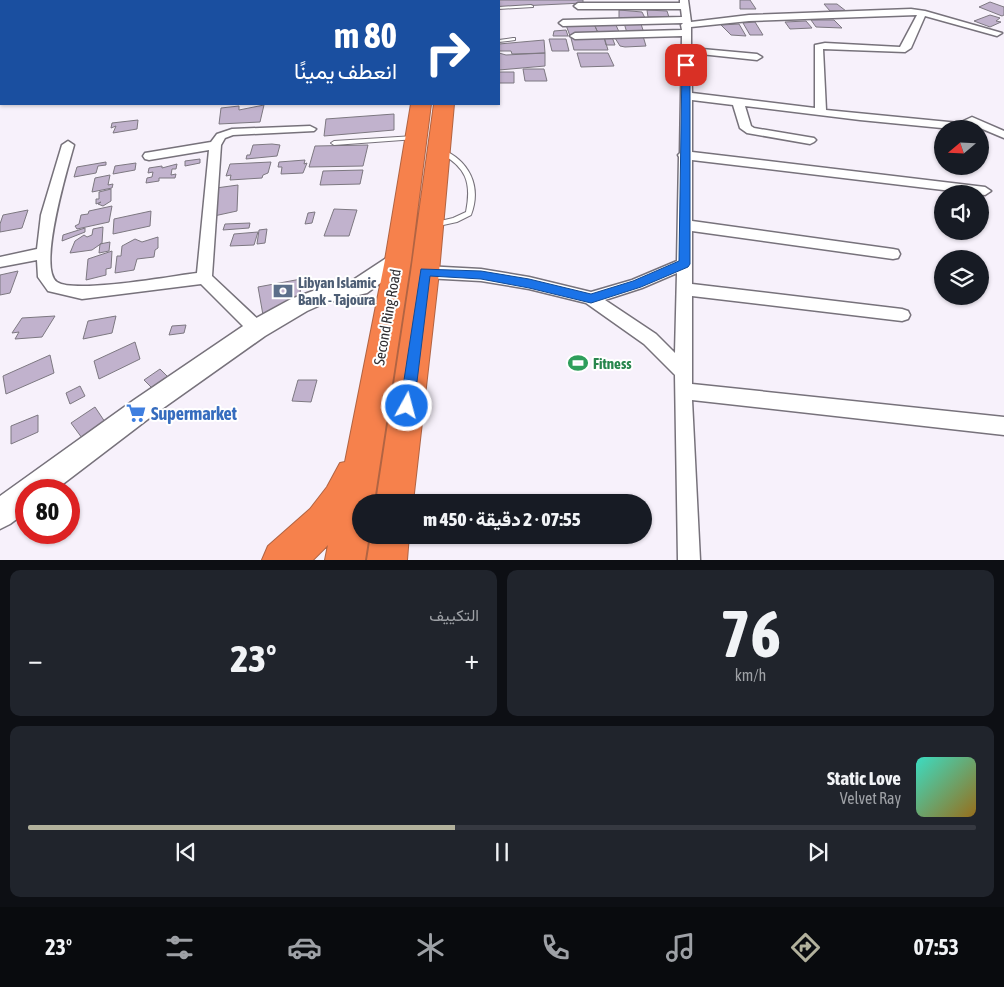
<!DOCTYPE html>
<html lang="ar">
<meta charset="utf-8">
<style>
body{margin:0;font-family:"Asap Condensed",Vazirmatn,sans-serif;background:#20242c;color:#f1f3f6;direction:rtl;height:100vh;display:flex;flex-direction:column;font-size:19px;white-space:nowrap}
*{box-sizing:border-box;margin:0}
p{font-size:16px;color:#9ea1a6}
.icon{flex:none;width:28px;height:28px;fill:none;stroke:currentColor;stroke-width:2;stroke-linecap:round;stroke-linejoin:round}
.map{position:relative;height:560px;overflow:hidden;direction:ltr}
.panel{display:flex;flex-direction:column;gap:10px;padding:10px;background:#0d0f14;flex:1}
.panel>*{flex:none}
.top-card{position:absolute;left:0px;top:0px;width:500px;height:105px;box-shadow:0 1px 4px #0004;direction:rtl;background:#1a4fa0;color:#fff;overflow:hidden}
.needle{width:32px;rotate:251deg}
.buttons{position:absolute;left:934px;top:120px;display:grid;gap:10px}
.buttons a{display:grid;place-items:center;width:55px;height:55px;border-radius:50%;background:#171b24;box-shadow:0 1px 4px #0004;font-size:25px}
.speed{position:absolute;left:15px;top:479px;display:flex;gap:10px;font-size:25px;font-weight:700;text-align:center}
.speed>*{display:grid;place-content:center;width:65px;height:65px;border-radius:50%;background:#171b24;box-shadow:0 1px 4px #0004;line-height:1}
.speed .limit{border:8px solid #d22;background:#fff;color:#111}
.pin{position:absolute;display:grid;place-items:center;width:42px;height:42px;color:#fff;margin:-21px;border-radius:10px;box-shadow:0 2px 8px #0006}
.me{position:absolute;width:55px;margin:-28px;rotate:7deg;stroke-linejoin:round;filter:drop-shadow(0 0 4px #0008)}
.turn{display:flex;align-items:center;gap:18px;height:105px;padding:0 20px;font-size:22px}
.turn .icon{width:65px;height:65px;stroke-width:2.5}
.turn b{display:block;font-size:35px;line-height:42px}
.big{font-size:38px;font-weight:800;line-height:1.1}
.panel .tile{flex:1;display:flex;flex-direction:column;justify-content:center;gap:8px;min-width:0;padding:0 18px;border-radius:10px;background:#20242c}
.panel .dial{align-items:center;gap:0}
.dial b{font-size:65px;line-height:1}
.song{display:flex;align-items:center;gap:15px}
.cover{width:60px;height:60px;border-radius:8px;background:linear-gradient(135deg,hsl(170 70% 55%),hsl(40 70% 35%))}
.played{height:5px;border-radius:2px;background:linear-gradient(90deg,#b2b19c 45%,#363941 45%)}
.keys{display:flex;justify-content:space-around;direction:ltr}
.heat{display:flex;justify-content:space-between;align-items:center;font-size:28px;direction:ltr}
.panel .tiles{flex:1;display:grid;gap:10px;grid-template-columns:1fr 1fr}
.tile:last-child{grid-column:span 2}
.trip{position:absolute;left:352px;top:494px;width:300px;height:50px;border-radius:25px;background:#171b24;box-shadow:0 1px 4px #0004;font-weight:800;line-height:50px;text-align:center;direction:rtl}
.menu{display:flex;height:80px;justify-content:space-around;align-items:center;background:#090b0e;color:#9ea1a6}
.menu .icon{width:35px;height:35px}
.menu .current{color:#b2b19c}
.menu b{font-size:22px;color:#f1f3f6}
.map>svg:first-child{display:block}
.building{fill:#c1b2cd;stroke:#7d7881}
.lines{fill:none;stroke-linecap:round;stroke-linejoin:round}
.lane-casing{stroke:#77727b;stroke-width:2}
.street-casing{stroke:#77727b;stroke-width:3}
.secondary-casing{stroke:#77727b;stroke-width:3}
.highway-casing{stroke:#b16443;stroke-width:2}
.lane{fill:#fff;fill-rule:evenodd}
.street{fill:#fff;fill-rule:evenodd}
.secondary{fill:#fff;fill-rule:evenodd}
.highway{fill:#f6814c;fill-rule:evenodd}
.route{fill:#1a73e8;stroke:#114b97}
.labels{text-anchor:middle;dominant-baseline:central;stroke-width:4;stroke-linejoin:round;paint-order:stroke}
.service-label{font-size:15px;font-weight:bold;fill:#4e5e75;stroke:#fff;text-anchor:start}
.street-label{font-size:15px;fill:#312f33;stroke:#fff}
.leisure-label{font-size:15px;font-weight:bold;fill:#27864d;stroke:#fff;text-anchor:start}
.near-shop-label{font-size:18px;font-weight:bold;fill:#366cbe;stroke:#fff;text-anchor:start}
</style>
<div class="map">
<svg width="1004" height="560" viewBox="0 0 1004 560">
<rect width="100%" height="100%" fill="#f7f1fb"/>
<!-- building -->
<path class="building" d="M477,0H583V3L499,7V1Z
M740,0H750L756,9H740Z
M990,2L1004,7V15L1002,16L979,7Z
M824,4H837L846,11H830Z
M619,10L642,12L646,20L619,18Z
M647,10L667,11L669,17H648Z
M990,15L1000,18L996,21L1001,22L990,27L974,21Z
M811,20H834L842,28L816,27Z
M806,21L812,28L790,29L785,22Z
M755,22L763,35H750L743,23Z
M615,23L620,34L599,35L594,24Z
M624,23L641,24L644,33H627Z
M594,24L599,35L570,36L566,25Z
M739,24L746,36L731,35L721,25Z
M566,30L568,36H553L554,31Z
M643,36L646,46L625,47L620,46L615,38Z
M604,37H612L615,45H606Z
M604,37L608,50H574L571,38Z
M549,39H566L569,51H552Z
M544,40L545,53L512,54L511,51H499V44Z
M499,53L506,55L545,53V66L499,70Z
M577,53H608L614,66L581,67Z
M523,69H544L547,81H525Z
M499,72H514V83H499Z
M264,105L260,122L219,124L221,108L239,106V110Z
M394,114V130L324,136L326,119Z
M138,120L137,129L113,133L116,126L111,128L112,123Z
M272,144L280,145L277,156L246,159L247,155H250L253,145Z
M368,145L363,166L309,167L315,146Z
M200,159V163L185,166V161Z
M305,160L304,164L307,163L303,173L281,174L282,167H278L279,162Z
M106,162V165L98,166L96,173L74,177L77,167Z
M271,162L268,173L263,175L262,178L230,180L231,175L226,176L230,164Z
M136,163L135,170L113,174L115,166Z
M177,164L176,169H172L171,175L176,174L175,178H159V181L146,183L147,178L152,177L153,172L148,173L149,168L162,166V168Z
M363,170L360,184L320,185L323,171Z
M110,175L108,185L113,184L112,188L92,192L95,178Z
M238,185L237,211L214,216L216,188Z
M111,189V201L103,206L98,204L101,202L96,204V199H99V192Z
M112,206L109,222L77,229L75,226L79,224L81,215L88,214L89,211Z
M334,209L357,210L349,236H324Z
M28,210L22,228L0,232V224L3,215Z
M151,211L150,226L113,234L114,219Z
M315,212L312,223L305,224L308,213Z
M250,223L249,228L223,230L225,224Z
M103,227L102,243L92,250L70,253L75,241L84,235L87,237L92,235L93,229Z
M85,228V232L62,241L63,235Z
M267,229L265,243L257,244L259,230Z
M258,232L254,245L230,246L234,234Z
M158,237V248L155,250L154,257L137,259L134,270L115,273L117,256H121L122,246L135,239L142,242Z
M110,242L109,251L99,253L100,244Z
M112,251L111,268L106,269V275L86,280L88,259Z
M18,271L10,293L0,295V275Z
M301,279L300,295L263,315L258,287Z
M55,316L42,337L15,339L19,332L12,333L22,318Z
M116,316L112,333L83,339L88,321Z
M186,325L184,333L169,335L172,326Z
M135,342L140,359L99,379L94,361Z
M50,355L54,373L6,394L3,376Z
M160,369L168,377L153,389L144,380Z
M298,380H317L311,402L292,401Z
M80,386L85,396L70,404L66,393Z
M95,407L105,422L82,438L71,423Z
M38,415V432L11,444V426Z"/>
<g class="lines">
<defs>
<path id="lane" d="M531,5L533,6V7L499,9V7Z
M513,38H515V40L499,42V40Z
M414,136L416,137V139L334,145L331,143L334,141Z
M441,149C469,160 482,186 471,215L457,222L434,227L431,225L432,223L453,218L466,212C472,181 466,168 439,152L438,151Z"/>
<path id="street" d="M680,0H688L691,22L749,15L911,9L925,11L1002,33L997,36L925,16L911,48L905,52L823,49L826,110L959,123L972,117L1004,131V138L973,125L966,128L952,129L860,120L745,106L751,126L754,128L814,138L816,140L814,142L810,144L747,133L740,128L733,105L692,100V152L985,187L991,191L985,195L692,160V221L893,249L898,250L900,254L898,258L893,259L692,231V284L902,309L908,311L910,315L908,319L902,321L692,296V384L1004,417V435L692,400L700,560H678L675,375L644,344L586,303L529,289L481,281L425,278L420,276L418,272L420,268L425,266L481,269L529,277L591,292L632,280L677,261L679,157L678,155L680,153L682,36L575,39L570,36L575,33L682,30L681,25L683,23L563,26L559,23L563,20L682,17L681,9H578L574,6L578,3H680ZM917,15L900,47L825,43L815,45V108L692,93L691,53L757,60L762,57L757,54L691,48V27L749,21ZM677,273L675,353L656,334L605,300L642,288Z
M1,16V23L0,24V17Z
M0,57H1V63H0Z
M310,126L316,129L314,131L233,135L225,138L221,145L212,276L263,324L265,329L263,334L257,336L251,334L201,284L82,299L48,291L38,277L37,260L0,267V257L37,249L41,215L62,145L68,141L74,145C68,167 37,268 57,282C75,294 172,276 197,273L209,150L149,160L145,159L143,156L145,153L211,142L217,134L232,129Z"/>
<path id="secondary" d="M398,252L405,255L408,260L405,265L367,293L325,303L307,311L265,336L152,416L55,490H26V512L10,524L0,529V496L134,400L249,322L291,299L321,288L353,280L391,255Z"/>
<path id="highway" d="M429,0H445V1H429Z
M411,104H431L411,260L374,502H361V535H369L365,560H325L328,545L313,560H262L268,546L310,509L327,487L340,463L345,462L385,260Z
M434,104H454L439,272L413,502H376L411,272Z
M371,535H409L407,560H367Z"/>
</defs>
<!-- lane casing -->
<use href="#lane" class="lane-casing"/>
<!-- street casing -->
<use href="#street" class="street-casing"/>
<!-- secondary casing -->
<use href="#secondary" class="secondary-casing"/>
<!-- highway casing -->
<use href="#highway" class="highway-casing"/>
<!-- lane -->
<use href="#lane" class="lane"/>
<!-- street -->
<use href="#street" class="street"/>
<!-- secondary -->
<use href="#secondary" class="secondary"/>
<!-- highway -->
<use href="#highway" class="highway"/>
</g>
<!-- route -->
<path class="route" d="M686,63L690,65V264L688,267L641,287L591,303L529,288L481,279L430,276L414,406L412,411L407,413L402,411L400,406L421,269L481,271L529,279L591,294L633,281L679,261L682,65Z"/>
<!-- icons -->
<defs>
<symbol id="bank-bare" viewBox="-9 -9 18 18"><path d="M-6-4H6V4H-6ZM0-2.3a2.3 2.3 0 1 0 0 4.6a2.3 2.3 0 1 0 0-4.6Z" fill="#5c6f8a" stroke="#fff" stroke-width="2.5" paint-order="stroke"/></symbol>
<symbol id="stadium-bare" viewBox="-9 -9 18 18"><path d="M0-5a6.5 5 0 1 0 0 10a6.5 5 0 1 0 0-10ZM-3.5-1.8h7v3.6h-7Z" fill="#2e9e5b" stroke="#fff" stroke-width="2.5" paint-order="stroke"/></symbol>
<symbol id="supermarket-bare" viewBox="-9 -9 18 18"><path d="M-6-5.5h2.5l.6 2H6L4.5 2H-2.5L-4.4-4H-6ZM-1.5 3.2a1.3 1.3 0 1 0 .1 0ZM3 3.2a1.3 1.3 0 1 0 .1 0Z" fill="#3f7fe0" stroke="#fff" stroke-width="2.5" paint-order="stroke"/></symbol>
</defs>
<g fill-rule="evenodd">
<use href="#bank-bare" x="269" y="277" width="28" height="28"/>
<use href="#stadium-bare" x="564" y="349" width="28" height="28"/>
<use href="#supermarket-bare" x="122" y="399" width="28" height="28"/>
</g>
<g class="labels">
<!-- service labels -->
<g class="service-label">
<text x="298" y="282">Libyan Islamic<tspan x="298" dy="17">Bank - Tajoura</tspan></text>
</g>
<!-- street labels -->
<g class="street-label">
<text transform="translate(387 317) rotate(-80)">Second Ring Road</text>
</g>
<!-- leisure labels -->
<g class="leisure-label">
<text x="593" y="363">Fitness</text>
</g>
<!-- near-shop labels -->
<g class="near-shop-label">
<text x="151" y="413">Supermarket</text>
</g>
</g>
</svg>
<div class="buttons">
<a><svg class="needle" viewBox="-14 -14 28 28"><path d="M0-13l5 13h-10z" fill="#e53935"/><path d="M0 13l5-13h-10z" fill="#9ea1a6"/></svg></a>
<a><svg class="icon" aria-label="sound" viewBox="0 0 24 24"><path d="M4 9h4l5-4v14l-5-4H4zM17 9q2 3 0 6"/></svg></a>
<a><svg class="icon" aria-label="layers" viewBox="0 0 24 24"><path d="M12 4l9 5-9 5-9-5zM3 14l9 5 9-5"/></svg></a>
</div>
<div class="speed"><div class="limit">80</div></div>
<div class="pin" style="left:686px;top:65px;background:#d93025"><svg class="icon" aria-label="arrive" viewBox="0 0 24 24"><path d="M6 21V4h12l-3 4 3 4H6"/></svg></div>
<svg class="me" style="left:407px;top:406px" viewBox="-20 -20 40 40"><circle r="17" fill="#1a73e8" stroke="#fff" stroke-width="3"/><path d="M0-11L8 9 0 5-8 9z" fill="#fff"/></svg>
<div class="trip">07:55 · 2 دقيقة · 450 m</div>
<div class="top-card">
<div class="turn"><svg class="icon" aria-label="right" viewBox="0 0 24 24"><path d="M7 20v-9h11M14 6l5 5-5 5"/></svg><div><b>80 m</b>انعطف يمينًا</div></div>
</div>
</div>
<section class="panel">
<div class="tiles">
<div class="tile dial"><b>76</b><p>km/h</p></div>
<div class="tile"><p>التكييف</p>
<div class="heat"><a>−</a><b class="big">23°</b><a>+</a></div>
</div>
<div class="tile">
<div class="song"><i class="cover"></i><div><b>Static Love</b><p>Velvet Ray</p></div></div>
<div class="played"></div>
<div class="keys"><svg class="icon" aria-label="previous" viewBox="0 0 24 24"><path d="M18 5L8 12l10 7zM5 5v14"/></svg><svg class="icon" aria-label="pause" viewBox="0 0 24 24"><path d="M8 5v14M16 5v14"/></svg><svg class="icon" aria-label="next" viewBox="0 0 24 24"><path d="M6 5l10 7-10 7zM19 5v14"/></svg></div>
</div>
</div>
</section>
<nav class="menu">
<b>07:53</b>
<svg class="icon current" aria-label="directions" viewBox="0 0 24 24"><path d="M12 3l9 9-9 9-9-9zM9 14v-3h6M13 9l2 2-2 2"/></svg>
<svg class="icon" aria-label="music" viewBox="0 0 24 24"><path d="M9 18V5l10-2v13"/><circle cx="6" cy="18" r="3"/><circle cx="16" cy="16" r="3"/></svg>
<svg class="icon" aria-label="phone" viewBox="0 0 24 24"><path d="M5 4h4l2 5-3 2q2 4 5 5l2-3 5 2v4C11 20 4 13 5 4z"/></svg>
<svg class="icon" aria-label="climate" viewBox="0 0 24 24"><path d="M12 3v18M4 7l16 10M4 17L20 7"/></svg>
<svg class="icon" aria-label="car" viewBox="0 0 24 24"><path d="M5 17H2v-5l4-1 3-4h7l3 4 3 1v5h-3M9 17h6M6 11h13"/><circle cx="7" cy="17" r="2"/><circle cx="17" cy="17" r="2"/></svg>
<svg class="icon" aria-label="filters" viewBox="0 0 24 24"><path d="M4 7h16M4 17h16"/><circle cx="9" cy="7" r="2"/><circle cx="15" cy="17" r="2"/></svg>
<b>23°</b>
</nav>
